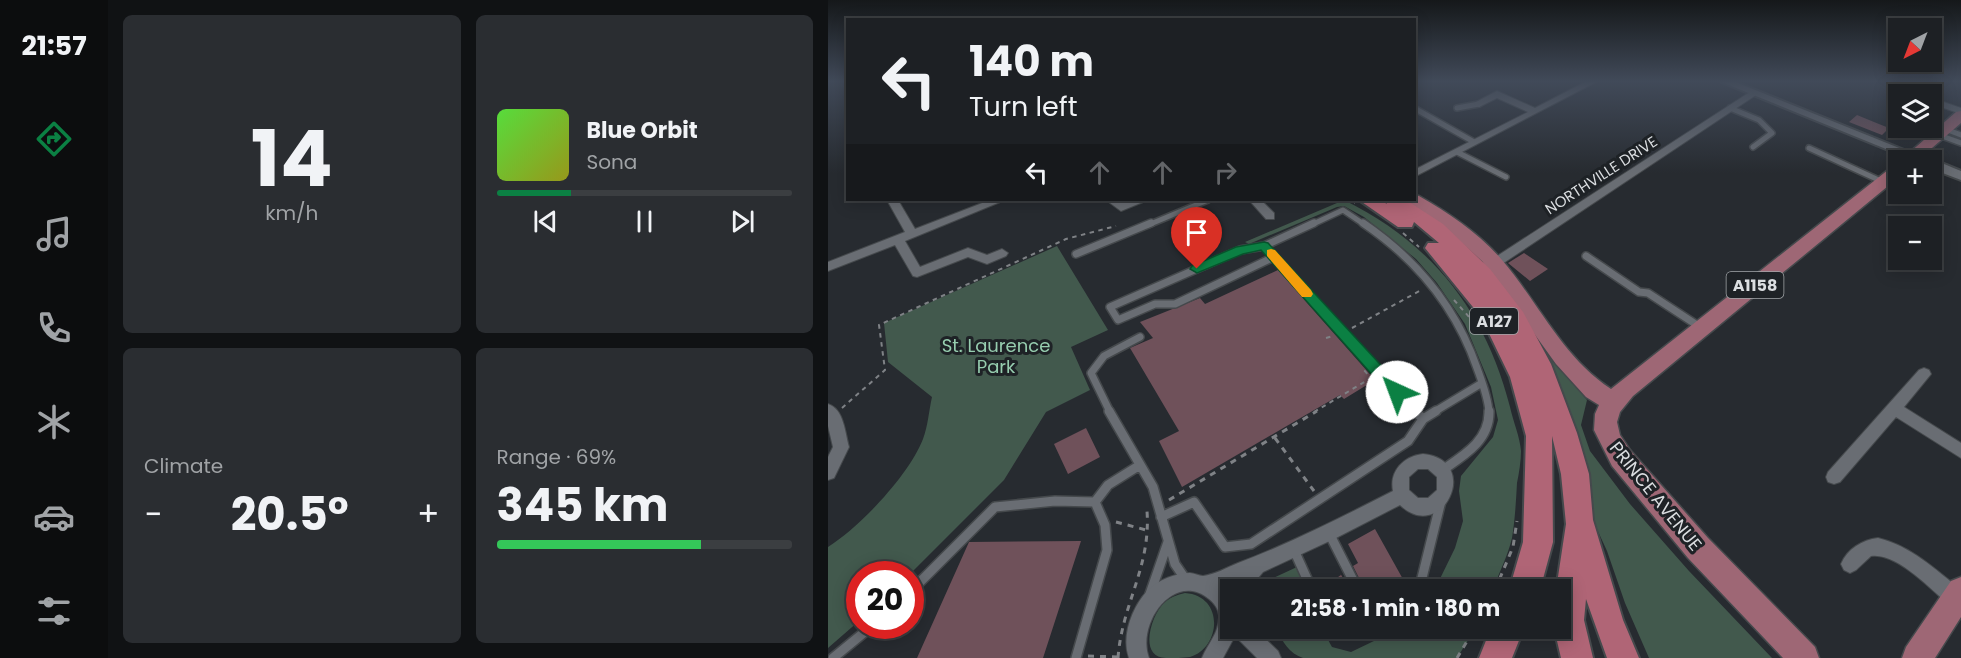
<!DOCTYPE html>
<meta charset="utf-8">
<style>
body{margin:0;font-family:Poppins,sans-serif;background:#2a2d31;color:#f1f3f6;height:100vh;display:flex;flex-direction:column;font-size:22px;white-space:nowrap}
*{box-sizing:border-box;margin:0}
p{font-size:20px;color:#a0a3a6}
.icon{flex:none;width:33px;height:33px;fill:none;stroke:currentColor;stroke-width:2;stroke-linecap:round;stroke-linejoin:round}
.map{position:relative;flex:1;overflow:hidden}
.drawer{display:flex;flex-direction:column;gap:15px;padding:15px;background:#101214;width:720px}
.drawer>*{flex:none}
.top-card{position:absolute;left:18px;top:18px;width:570px;height:183px;border-radius:0px;box-shadow:0 3px 15px #0003,0 0 0 2px #3b3e41;background:#1d2024;color:#f1f3f6;overflow:hidden}
.needle{width:39px;rotate:222deg}
.controls{position:absolute;left:1060px;top:18px;display:grid;gap:12px}
.controls a{display:grid;place-items:center;width:54px;height:54px;border-radius:0px;background:#1d2024;box-shadow:0 3px 15px #0003,0 0 0 2px #3b3e41;font-size:30px}
.speed{position:absolute;left:18px;top:561px;display:flex;gap:12px;font-size:30px;font-weight:700;text-align:center}
.speed>*{display:grid;place-content:center;width:78px;height:78px;border-radius:50%;background:#1d2024;box-shadow:0 3px 15px #0003,0 0 0 2px #3b3e41;line-height:1}
.speed .limit{border:9px solid #d22;background:#fff;color:#111}
.pin{position:absolute;display:grid;place-items:center;width:51px;height:51px;color:#fff;margin:-62px -26px;border-radius:50% 50% 50% 0;rotate:-45deg;box-shadow:0 0 6px #0007}
.pin .icon{rotate:45deg}
.me{position:absolute;width:66px;margin:-33px;rotate:317deg;stroke-linejoin:round;filter:drop-shadow(0 0 4px #0008)}
.turn{display:flex;align-items:center;gap:21px;height:126px;padding:0 24px;font-size:27px}
.turn .icon{width:78px;height:78px;stroke-width:2.5}
.turn b{display:block;font-size:42px;line-height:51px}
.lanes{display:flex;align-items:center;height:57px;padding:0 24px;background:#0003;justify-content:center;gap:30px;direction:ltr}
.lanes .off{opacity:.35}
.big{font-size:45px;font-weight:700;line-height:1.1}
.drawer .tile{flex:1;display:flex;flex-direction:column;justify-content:center;gap:9px;min-width:0;padding:0 21px;border-radius:9px;background:#2a2d31}
.drawer .dial{align-items:center;gap:0}
.dial b{font-size:78px;line-height:1}
.song{display:flex;align-items:center;gap:18px}
.cover{width:72px;height:72px;border-radius:9px;background:linear-gradient(135deg,hsl(110 70% 55%),hsl(60 70% 35%))}
.played{height:6px;border-radius:3px;background:linear-gradient(90deg,#0b8043 25%,#3b3e41 25%)}
.keys{display:flex;justify-content:space-around;direction:ltr}
.heat{display:flex;justify-content:space-between;align-items:center;font-size:33px;direction:ltr}
.charge{height:9px;border-radius:4px;background:linear-gradient(90deg,#34c759 69%,#3b3e41 0)}
.drawer .tiles{flex:1;display:grid;gap:15px;grid-template-columns:repeat(2,1fr)}
.trip{position:absolute;left:392px;top:579px;width:351px;height:60px;border-radius:0px;background:#1d2024;box-shadow:0 3px 15px #0003,0 0 0 2px #3b3e41;font-weight:700;line-height:60px;text-align:center}
main{display:flex;flex:1;min-height:0}
.tabs{display:flex;flex-direction:column;width:108px;justify-content:space-around;align-items:center;background:#0c0d0e;color:#a0a3a6}
.tabs .icon{width:42px;height:42px}
.tabs .active{color:#0b8043}
.tabs b{font-size:27px;color:#f1f3f6}
.map>svg:first-child{display:block}
.green{fill:#42594d}
.building{fill:#6f515a}
.lines{fill:none;stroke-linecap:round;stroke-linejoin:round}
.service-far2-casing{stroke:#45494c;stroke-width:8}
.service-far1-casing{stroke:#45494c;stroke-width:10}
.service-casing{stroke:#45494c;stroke-width:12}
.minor-casing{stroke:#45494c;stroke-width:2}
.tertiary-casing{stroke:#45494c;stroke-width:4}
.primary-casing{stroke:#45494c;stroke-width:3}
.trunk-casing{stroke:#45494c;stroke-width:4}
.path-far2{stroke:#7f8286;stroke-width:1.5;stroke-dasharray:3 3;stroke-linecap:butt}
.path-far1{stroke:#7f8286;stroke-width:2;stroke-dasharray:4.5 4.5;stroke-linecap:butt}
.path{stroke:#7f8286;stroke-width:3;stroke-dasharray:6 6;stroke-linecap:butt}
.service-far2{stroke:#696d73;stroke-width:5}
.service-far1{stroke:#696d73;stroke-width:7}
.service{stroke:#696d73;stroke-width:9}
.minor{fill:#696d73;fill-rule:evenodd}
.tertiary{fill:#696d73;fill-rule:evenodd}
.primary{fill:#9e6775;fill-rule:evenodd}
.trunk{fill:#b06576;fill-rule:evenodd}
.route{fill:#0b8043;stroke:#07532c;stroke-width:1.5}
.slow{fill:#f59e0b}
.labels{text-anchor:middle;dominant-baseline:central;stroke-width:6;stroke-linejoin:round;paint-order:stroke}
.far-street-label{font-size:15px;fill:#dbdee1;stroke:#1e2226}
.shield{fill:#1e2226;stroke:#a2a6a9;stroke-width:1.5}
.shield-label{font-size:16px;font-weight:bold;fill:#dbdee1}
.park-label{font-size:18px;fill:#96cdaf;stroke:#1e2226}
.street-label{font-size:18px;fill:#dbdee1;stroke:#1e2226}
</style>
<main>
<nav class="tabs">
<b>21:57</b>
<svg class="icon active" aria-label="directions" viewBox="0 0 24 24"><path d="M12 3l9 9-9 9-9-9zM9 14v-3h6M13 9l2 2-2 2"/></svg>
<svg class="icon" aria-label="music" viewBox="0 0 24 24"><path d="M9 18V5l10-2v13"/><circle cx="6" cy="18" r="3"/><circle cx="16" cy="16" r="3"/></svg>
<svg class="icon" aria-label="phone" viewBox="0 0 24 24"><path d="M5 4h4l2 5-3 2q2 4 5 5l2-3 5 2v4C11 20 4 13 5 4z"/></svg>
<svg class="icon" aria-label="climate" viewBox="0 0 24 24"><path d="M12 3v18M4 7l16 10M4 17L20 7"/></svg>
<svg class="icon" aria-label="car" viewBox="0 0 24 24"><path d="M5 17H2v-5l4-1 3-4h7l3 4 3 1v5h-3M9 17h6M6 11h13"/><circle cx="7" cy="17" r="2"/><circle cx="17" cy="17" r="2"/></svg>
<svg class="icon" aria-label="filters" viewBox="0 0 24 24"><path d="M4 7h16M4 17h16"/><circle cx="9" cy="7" r="2"/><circle cx="15" cy="17" r="2"/></svg>
</nav>
<section class="drawer">
<div class="tiles">
<div class="tile dial"><b>14</b><p>km/h</p></div>
<div class="tile">
<div class="song"><i class="cover"></i><div><b>Blue Orbit</b><p>Sona</p></div></div>
<div class="played"></div>
<div class="keys"><svg class="icon" aria-label="previous" viewBox="0 0 24 24"><path d="M18 5L8 12l10 7zM5 5v14"/></svg><svg class="icon" aria-label="pause" viewBox="0 0 24 24"><path d="M8 5v14M16 5v14"/></svg><svg class="icon" aria-label="next" viewBox="0 0 24 24"><path d="M6 5l10 7-10 7zM19 5v14"/></svg></div>
</div>
<div class="tile"><p>Climate</p>
<div class="heat"><a>−</a><b class="big">20.5°</b><a>+</a></div>
</div>
<div class="tile"><p>Range · 69%</p><b class="big">345 km</b><div class="charge"></div></div>
</div>
</section>
<div class="map">
<svg width="1133" height="658" viewBox="0 0 1133 658">
<rect width="100%" height="100%" fill="#272b30"/>
<!-- green -->
<path class="green" d="M516,200C604,243 658,312 682,407C685,421 692,437 693,451C693,461 691,473 689,483C688,501 687,520 684,538C680,555 671,573 665,589H607L627,548L635,521L631,491L633,476L665,437L670,420L663,387L637,324L609,283L588,259L536,217L516,206L509,207L421,244L417,242Z
M229,246L280,330L243,347L262,390L218,412L176,480L82,574H32L31,621L0,648V547C32,527 81,475 95,439C100,426 101,410 104,397L60,362L56,323Z
M717,351L759,400L753,425L762,451L802,504L861,571L944,658H821L797,603L779,551L762,514L714,352Z
M469,567L478,589H441L439,581Z
M357,593C397,596 393,648 362,657C355,658 346,658 338,658C310,658 323,615 336,603C342,597 349,595 357,593Z
M485,628L494,629L504,647L523,652L571,629H647L629,658H475C462,654 453,641 450,629Z"/>
<!-- building -->
<path class="building" d="M1029,115L1046,122L1061,128L1054,135L1021,122Z
M696,253L720,269L702,281L680,263Z
M450,270L547,380L516,399L512,395L354,487L331,441L351,431L302,348L325,338L312,322L372,298L377,304Z
M258,428L272,457L240,474L226,444Z
M547,529L581,590H537L525,566L530,563L520,544Z
M253,541L215,658H89L141,542Z
M512,573L522,590H491L513,575Z"/>
<g class="lines">
<defs>
<path id="service-far2" d="M586,108L646,142
M629,108L651,104
M902,108L931,120L944,133L925,147
M1117,129L1133,135
M1111,135L1133,143
M981,148L1055,182
M629,152L678,177
M320,225L380,200
M483,225L515,210L537,225"/>
<path id="service-far1" d="M486,223L436,246L589,412
M535,223C588,259 628,307 649,368C654,382 660,397 661,412
M436,246L412,250L282,307L290,320L327,304H347L446,257
M248,254L323,223
M758,256L811,292L820,293L872,327
M282,412L263,373L276,356L312,337
M606,412L654,383"/>
<path id="service" d="M281,411L325,487L347,564L358,580
M587,411L595,419
M613,471C635,456 662,441 661,411
M267,502L280,485L312,465
M333,517L366,502L397,547L423,544L580,441L595,419L608,411
M501,533L530,590
M466,550L484,590
M591,590L613,501
M82,592L167,507L227,501L267,502L277,525L279,550L248,658
M322,594L340,542
M504,628L517,632L530,628
M5,658L44,626"/>
<path id="minor" d="M759,81H770L586,177V170L700,112L669,98L651,107L646,104L648,102L669,91L707,108Z
M1080,89L1090,92L1092,94H1077L1076,92Z
M925,90L929,93L928,95L671,266H663L661,263L663,260Z
M1104,98L1133,108V114L1104,104Z
M59,200H70L87,229L162,200H177L77,241L92,267L140,248L159,255L174,249L180,253L178,256L159,264L140,257L89,277L85,276L67,245L0,271V262L77,232Z
M278,200H290L295,203L305,200H320L293,211Z
M421,200H433L446,213V219H438Z
M1096,368L1101,370L1103,374L1076,407L1133,443V458L1068,417L1012,482L1006,484L1000,482L998,477L1000,472L1091,370Z
M0,404C16,409 17,433 21,447L6,478L0,480V457L5,447L0,426Z
M595,454C655,460 614,545 572,505L508,538L435,572L420,590H402V628H426L450,651L453,658H429L407,636L395,658H374C380,643 392,632 391,615C390,608 386,603 381,599C346,570 308,624 321,658H301C293,636 304,607 320,590C330,580 348,573 362,573C366,573 371,576 375,576C386,575 400,567 410,563C463,543 514,517 565,491C561,471 576,456 595,454ZM590,469H600L609,477V490L600,498H590L581,490V477Z
M1050,538C1083,546 1107,569 1133,590V605L1128,607L1121,605C1103,589 1068,552 1043,556L1028,570L1022,573L1016,570L1013,564C1019,549 1034,540 1050,538Z"/>
<path id="tertiary" d="M891,81H905L1101,160H1085Z
M1103,160C1113,162 1123,167 1133,171V180L1104,169Z"/>
<path id="primary" d="M1133,111V123L1090,160H1073L1128,112Z
M1071,164V177L805,396L792,412L789,422L792,435L802,450L880,538L987,647L991,658H955L860,558L784,466L766,430L767,414L771,405L758,397L728,364L654,261L623,233L576,200H586V195L591,196C621,213 652,234 674,260C710,302 735,358 783,389L1065,166Z
M1133,577V617L1107,658H1074L1078,647L1123,581Z"/>
<path id="trunk" d="M531,200H552L559,204L557,200H578L615,224L662,269L695,312L723,364L749,433L761,474L765,520L795,620L811,658H779L758,599L756,620L765,658H733L726,628H732V590H728L738,524L733,474L724,436L725,542L712,590H681L695,542L698,436L682,377L653,317L597,248L600,243H611L586,222L584,227H570Z
M663,628H696L684,658H651Z"/>
</defs>
<!-- service-far2 casing -->
<use href="#service-far2" class="service-far2-casing"/>
<!-- service-far1 casing -->
<use href="#service-far1" class="service-far1-casing"/>
<!-- service casing -->
<use href="#service" class="service-casing"/>
<!-- minor casing -->
<use href="#minor" class="minor-casing"/>
<!-- tertiary casing -->
<use href="#tertiary" class="tertiary-casing"/>
<!-- primary casing -->
<use href="#primary" class="primary-casing"/>
<!-- trunk casing -->
<use href="#trunk" class="trunk-casing"/>
<!-- path-far2 -->
<path class="path-far2" d="M521,200L527,203"/>
<!-- path-far1 -->
<path class="path-far1" d="M575,233L591,247
M626,300L650,327
M524,328L595,289
M498,338L505,336
M14,408L57,370L51,325L238,239L288,226
M486,412L543,378L535,369"/>
<!-- path -->
<path class="path" d="M447,438L486,491
M341,500L489,411
M288,522L322,531
M667,590L685,547L689,521
M260,656L290,657
M290,658C294,603 323,568 319,511L322,510
M629,658L647,628"/>
<!-- service-far2 -->
<use href="#service-far2" class="service-far2"/>
<!-- service-far1 -->
<use href="#service-far1" class="service-far1"/>
<!-- service -->
<use href="#service" class="service"/>
<!-- minor -->
<use href="#minor" class="minor"/>
<!-- tertiary -->
<use href="#tertiary" class="tertiary"/>
<!-- primary -->
<use href="#primary" class="primary"/>
<!-- trunk -->
<use href="#trunk" class="trunk"/>
</g>
<!-- sky -->
<linearGradient id="sky" x2="0" y2="1"><stop stop-color="#15181a"/><stop offset="0.47" stop-color="#414a59"/><stop offset="1" stop-color="#414a59" stop-opacity="0"/></linearGradient>
<rect width="1133" height="173" fill="url(#sky)"/>
<!-- route -->
<path class="route" d="M436,242L440,243L574,388L576,392L574,397H564L433,250L415,254L369,273L362,269L364,266L408,247Z"/>
<!-- slow -->
<path class="slow" d="M443,249L447,250L483,290L485,294L483,297H474L439,256V250Z"/>
<g class="labels">
<!-- far-street labels -->
<g class="far-street-label">
<text transform="translate(773 175) rotate(-33)">NORTHVILLE DRIVE</text>
</g>
<!-- shield labels -->
<g class="shield">
<rect x="898.5" y="272" width="57" height="26" rx="4.5"/>
<rect x="642" y="308" width="48" height="26" rx="4.5"/>
</g>
<g class="shield-label">
<text x="927" y="285">A1158</text>
<text x="666" y="321">A127</text>
</g>
<!-- park labels -->
<g class="park-label">
<text x="168" y="345">St. Laurence<tspan x="168" dy="21">Park</tspan></text>
</g>
<!-- street labels -->
<g class="street-label">
<text transform="translate(828 496) rotate(51)">PRINCE AVENUE</text>
</g>
</g>
</svg>
<div class="controls">
<a><svg class="needle" viewBox="-14 -14 28 28"><path d="M0-13l5 13h-10z" fill="#e53935"/><path d="M0 13l5-13h-10z" fill="#a0a3a6"/></svg></a>
<a><svg class="icon" aria-label="layers" viewBox="0 0 24 24"><path d="M12 4l9 5-9 5-9-5zM3 14l9 5 9-5"/></svg></a>
<a>+</a>
<a>−</a>
</div>
<div class="speed"><div class="limit">20</div></div>
<div class="pin" style="left:369px;top:269px;background:#d93025"><svg class="icon" aria-label="arrive" viewBox="0 0 24 24"><path d="M6 21V4h12l-3 4 3 4H6"/></svg></div>
<svg class="me" style="left:569px;top:392px" viewBox="-20 -20 40 40"><circle r="19" fill="#fff"/><path d="M0-13L10 11 0 6-10 11z" fill="#0b8043"/></svg>
<div class="trip">21:58 · 1 min · 180 m</div>
<div class="top-card">
<div class="turn"><svg class="icon" aria-label="left" viewBox="0 0 24 24"><path d="M17 20v-9H6M10 6l-5 5 5 5"/></svg><div><b>140 m</b>Turn left</div></div>
<div class="lanes"><svg class="icon" aria-label="left" viewBox="0 0 24 24"><path d="M17 20v-9H6M10 6l-5 5 5 5"/></svg><svg class="icon off" aria-label="ahead" viewBox="0 0 24 24"><path d="M12 20V5M6 11l6-6 6 6"/></svg><svg class="icon off" aria-label="ahead" viewBox="0 0 24 24"><path d="M12 20V5M6 11l6-6 6 6"/></svg><svg class="icon off" aria-label="right" viewBox="0 0 24 24"><path d="M7 20v-9h11M14 6l5 5-5 5"/></svg></div>
</div>
</div>
</main>
